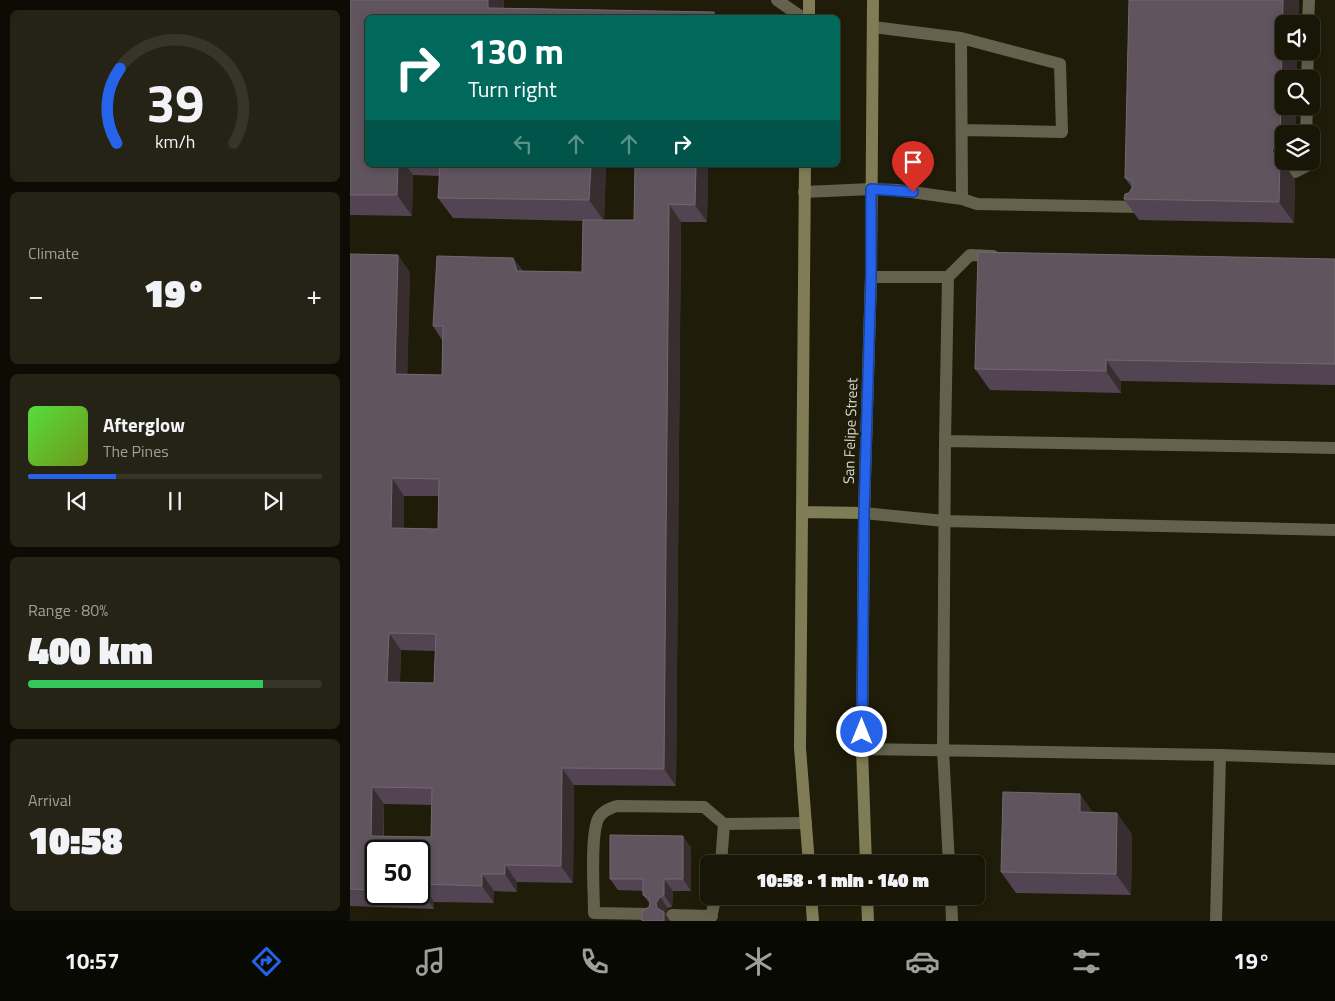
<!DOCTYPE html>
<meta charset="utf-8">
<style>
body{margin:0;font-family:"Titillium Web",sans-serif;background:#242315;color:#f1f3f6;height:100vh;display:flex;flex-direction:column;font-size:19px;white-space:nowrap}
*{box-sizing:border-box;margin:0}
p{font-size:16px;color:#9e9f9b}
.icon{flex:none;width:28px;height:28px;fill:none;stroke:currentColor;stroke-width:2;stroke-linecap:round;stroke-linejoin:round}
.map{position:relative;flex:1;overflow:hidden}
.side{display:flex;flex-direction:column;gap:10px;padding:10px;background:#0d0c04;width:350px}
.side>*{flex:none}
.top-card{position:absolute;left:15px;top:15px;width:475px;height:152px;border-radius:8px;box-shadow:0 2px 8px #0003,0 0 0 1px #363528;background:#00695c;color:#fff;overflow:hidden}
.controls{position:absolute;left:925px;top:15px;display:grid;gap:10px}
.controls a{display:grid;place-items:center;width:45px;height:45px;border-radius:8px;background:#171607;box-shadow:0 2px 8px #0003,0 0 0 1px #363528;font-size:25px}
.speed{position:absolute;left:15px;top:840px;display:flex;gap:10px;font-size:25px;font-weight:700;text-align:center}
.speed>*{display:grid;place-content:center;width:65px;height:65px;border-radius:50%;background:#171607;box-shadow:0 2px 8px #0003,0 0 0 1px #363528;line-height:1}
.speed .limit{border:2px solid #111;border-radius:8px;background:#fff;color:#111}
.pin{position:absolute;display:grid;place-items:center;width:42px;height:42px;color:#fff;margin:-51px -21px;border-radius:50% 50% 50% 0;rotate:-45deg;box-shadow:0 0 5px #0007}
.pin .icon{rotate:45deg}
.me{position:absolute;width:55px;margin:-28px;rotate:0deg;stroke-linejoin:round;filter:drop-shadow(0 0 4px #0008)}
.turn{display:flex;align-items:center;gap:18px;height:105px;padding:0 20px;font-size:22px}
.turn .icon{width:65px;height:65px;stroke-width:2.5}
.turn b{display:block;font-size:35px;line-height:42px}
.lanes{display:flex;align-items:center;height:48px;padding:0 20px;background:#0003;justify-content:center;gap:25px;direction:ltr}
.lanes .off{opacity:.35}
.big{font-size:38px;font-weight:800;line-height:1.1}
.side .widget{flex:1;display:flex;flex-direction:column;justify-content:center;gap:8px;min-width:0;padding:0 18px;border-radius:8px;background:#242315}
.side .dial{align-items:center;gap:0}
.dial svg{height:130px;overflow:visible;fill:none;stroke:#363528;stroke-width:7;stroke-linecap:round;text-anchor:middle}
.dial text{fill:#f1f3f6;stroke:none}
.song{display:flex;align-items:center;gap:15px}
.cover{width:60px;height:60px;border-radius:8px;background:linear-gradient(135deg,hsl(110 70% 55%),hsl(80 70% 35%))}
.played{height:5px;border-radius:2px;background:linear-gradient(90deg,#2563eb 30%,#363528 30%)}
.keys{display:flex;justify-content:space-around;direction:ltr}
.heat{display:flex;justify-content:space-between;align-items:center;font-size:28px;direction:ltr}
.charge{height:8px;border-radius:4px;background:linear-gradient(90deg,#34c759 80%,#363528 0)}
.trip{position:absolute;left:350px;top:855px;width:285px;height:50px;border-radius:8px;background:#171607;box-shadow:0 2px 8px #0003,0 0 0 1px #363528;font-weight:800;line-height:50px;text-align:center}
.tab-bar{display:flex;height:80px;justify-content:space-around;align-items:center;background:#090903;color:#9e9f9b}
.tab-bar .icon{width:35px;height:35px}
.tab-bar .active{color:#2563eb}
.tab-bar b{font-size:22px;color:#f1f3f6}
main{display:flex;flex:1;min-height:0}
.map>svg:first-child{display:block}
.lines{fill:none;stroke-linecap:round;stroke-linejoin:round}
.service{stroke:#64624d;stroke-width:12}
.secondary{stroke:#7f7c56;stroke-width:12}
.wall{fill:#524452;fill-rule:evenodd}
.shaded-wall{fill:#382e2f}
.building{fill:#60545f;stroke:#73686f;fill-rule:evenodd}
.route-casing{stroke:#184099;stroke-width:12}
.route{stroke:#2563eb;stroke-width:9}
.labels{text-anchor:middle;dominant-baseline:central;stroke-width:5;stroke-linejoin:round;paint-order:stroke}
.street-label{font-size:15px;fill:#d7d6c9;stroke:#1f1d09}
</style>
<main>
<section class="side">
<div class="widget dial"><svg viewBox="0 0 100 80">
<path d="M14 69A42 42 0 1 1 86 69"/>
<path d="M14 69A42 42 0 0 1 16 23" stroke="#2563eb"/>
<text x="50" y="56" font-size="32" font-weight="700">39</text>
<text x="50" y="72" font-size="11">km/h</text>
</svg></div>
<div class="widget"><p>Climate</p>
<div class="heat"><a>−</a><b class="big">19°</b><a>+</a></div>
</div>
<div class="widget">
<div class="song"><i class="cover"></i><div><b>Afterglow</b><p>The Pines</p></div></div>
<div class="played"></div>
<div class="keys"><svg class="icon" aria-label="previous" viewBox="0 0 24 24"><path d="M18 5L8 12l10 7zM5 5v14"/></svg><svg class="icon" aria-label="pause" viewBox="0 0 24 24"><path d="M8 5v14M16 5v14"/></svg><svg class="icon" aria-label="next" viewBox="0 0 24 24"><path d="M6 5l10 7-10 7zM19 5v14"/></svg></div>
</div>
<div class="widget"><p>Range · 80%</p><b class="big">400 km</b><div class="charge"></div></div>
<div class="widget"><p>Arrival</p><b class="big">10:58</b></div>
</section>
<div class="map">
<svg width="985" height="921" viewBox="0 0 985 921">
<rect width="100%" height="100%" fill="#1f1d09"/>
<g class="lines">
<!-- service -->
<path class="service" d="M427,0L453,18
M958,24L959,0
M523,27L611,38L710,64L712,132L612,130
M957,79L958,51
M956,134L957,106
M945,172L955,167L956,161
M454,192L521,189L547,190L612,199L611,38
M612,199L627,204L790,207
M521,277H598L595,441L593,750L599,864
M598,277L620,255L643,256
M595,441L985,448
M514,513L594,521L985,530
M512,749L870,755L866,921
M870,755L985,759
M371,864L374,824L456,823
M601,896L602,921
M300,914L244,913C244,892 240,836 248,819C252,811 259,809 267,806L354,807L374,824
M322,915L362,916
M360,921L366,896"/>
<!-- secondary -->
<path class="secondary" d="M459,18V0
M455,165L450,748L459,864
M452,512L514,513
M516,864L512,749L514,513L521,277L523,0
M461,896L463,921
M517,896L518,921"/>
</g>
<!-- wall -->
<path class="wall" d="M0,0H154V8L364,12L367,18H18V165H256L254,220H284L285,165H358L357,222H331L326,786L224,785L223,883L167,882V892L144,891V903L84,902V909L0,906V254L60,272L57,374L92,375V340L83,326L163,258L173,271L232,272L233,221L103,218L88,198L90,176L63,175L62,216L0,215ZM54,496H89L88,529L54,528ZM51,650L85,651L84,683L50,682ZM34,804L82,805L81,837L34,836ZM26,851H69V894H26Z
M779,0H949L948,24H934L947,51V79H934V106H946V134H934V161H945V163L939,167L938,170L945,180L944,223L789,220L774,199L782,188L775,178Z
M985,259V385L771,381V393L640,390L625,369Z
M744,812L782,834L781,895L666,893L651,872Z
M341,847V891H323L322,907L318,908L315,913L320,921H292L300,904L293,895V891L268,890L260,879Z"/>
<!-- shaded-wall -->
<path class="shaded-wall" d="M138,0H154L153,18L138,8Z
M933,0H949L948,24H934V51H947V79H934V106H946V134H934V147L930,142Z
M924,146L939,167L938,170L945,180L944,223L929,202L922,151Z
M48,165H56L63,175L62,216L47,195Z
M241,165H256L254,221L239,200Z
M346,165H358L357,222L345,205Z
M319,204L331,222L326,786L314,769Z
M48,255L60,272L57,392L45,374Z
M163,258L175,275L167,271Z
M756,360L771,381V393L756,371Z
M42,478L54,496V545L41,528Z
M39,633L51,650L49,699L37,682Z
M212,768L224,785L223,883L211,866Z
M22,787L34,804L33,851L21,836Z
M730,794L745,815L730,812Z
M767,813L782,834L781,895L766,874Z
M333,836L341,847V891L333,879Z
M155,865L167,882V892L155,874Z
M132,874L144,891V903L132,886Z
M314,879L323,891L322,907L314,895Z
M72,884L84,902V909L72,892Z
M310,897L318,908L315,913L320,921H314L307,908L306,903Z"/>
<!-- building -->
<path class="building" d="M0,0H138V8L364,12V18H18V165H48L47,195H0Z
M779,0H933L930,142L924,146L922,151L925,157L930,159L929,202L774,199L775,194L779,193L783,186L782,181L775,178Z
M90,165H241L239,200L88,198Z
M285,165H346L345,205L319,204L314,769L212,768L211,866L155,865V874H132V886L72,884V892L69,891V851H26V890L0,889V254L48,255L45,374L92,375L93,326H83L87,256L163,258L167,271L232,272L233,220H284ZM42,478L89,479L88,529L41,528ZM39,633L86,634L84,683L37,682ZM22,787L82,788L81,837L21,836Z
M628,252L985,259V364L756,360V371L625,369Z
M653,792L730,794V812L767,813L766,874L651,872Z
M260,835L333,836V879H314V895L310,897L306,903L307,908L314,912V921H292V911L299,907L300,903L299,898L293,895V879H260Z"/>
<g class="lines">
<defs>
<path id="route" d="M512,732L514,513L521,276V189L563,192"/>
</defs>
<!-- route casing -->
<use href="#route" class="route-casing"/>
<!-- route -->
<use href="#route" class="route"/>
</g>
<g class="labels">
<!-- street labels -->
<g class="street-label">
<text transform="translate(500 431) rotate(-88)">San Felipe Street</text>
</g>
</g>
</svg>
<div class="controls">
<a><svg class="icon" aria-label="sound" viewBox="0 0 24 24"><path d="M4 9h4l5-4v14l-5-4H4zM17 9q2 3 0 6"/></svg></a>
<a><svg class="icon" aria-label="search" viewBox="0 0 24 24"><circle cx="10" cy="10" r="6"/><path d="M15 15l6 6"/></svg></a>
<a><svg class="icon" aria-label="layers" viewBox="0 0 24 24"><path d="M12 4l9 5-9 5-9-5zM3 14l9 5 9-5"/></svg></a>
</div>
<div class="speed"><div class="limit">50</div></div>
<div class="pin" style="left:563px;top:192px;background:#d93025"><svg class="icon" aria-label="arrive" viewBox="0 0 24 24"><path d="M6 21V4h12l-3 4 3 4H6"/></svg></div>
<svg class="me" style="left:512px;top:732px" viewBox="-20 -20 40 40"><circle r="17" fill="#2563eb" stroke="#fff" stroke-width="3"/><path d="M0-11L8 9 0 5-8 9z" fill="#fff"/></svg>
<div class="trip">10:58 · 1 min · 140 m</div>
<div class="top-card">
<div class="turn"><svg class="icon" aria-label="right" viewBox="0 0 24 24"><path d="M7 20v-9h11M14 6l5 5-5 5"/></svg><div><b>130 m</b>Turn right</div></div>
<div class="lanes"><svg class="icon off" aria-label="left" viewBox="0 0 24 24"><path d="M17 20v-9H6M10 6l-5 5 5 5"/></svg><svg class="icon off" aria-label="ahead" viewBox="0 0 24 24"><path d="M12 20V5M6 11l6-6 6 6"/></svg><svg class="icon off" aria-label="ahead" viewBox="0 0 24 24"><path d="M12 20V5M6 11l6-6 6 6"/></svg><svg class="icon" aria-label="right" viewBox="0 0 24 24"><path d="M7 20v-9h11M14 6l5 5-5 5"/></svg></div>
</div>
</div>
</main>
<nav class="tab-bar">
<b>10:57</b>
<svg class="icon active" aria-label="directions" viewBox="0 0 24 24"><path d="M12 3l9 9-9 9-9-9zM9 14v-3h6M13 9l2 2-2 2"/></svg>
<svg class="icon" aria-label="music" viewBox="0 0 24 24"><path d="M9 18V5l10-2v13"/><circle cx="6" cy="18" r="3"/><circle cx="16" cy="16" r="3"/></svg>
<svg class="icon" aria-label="phone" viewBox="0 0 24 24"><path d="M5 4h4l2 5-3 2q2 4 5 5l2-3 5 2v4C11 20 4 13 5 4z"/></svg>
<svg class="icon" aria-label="climate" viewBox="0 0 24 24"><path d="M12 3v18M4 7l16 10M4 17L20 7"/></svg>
<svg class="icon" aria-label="car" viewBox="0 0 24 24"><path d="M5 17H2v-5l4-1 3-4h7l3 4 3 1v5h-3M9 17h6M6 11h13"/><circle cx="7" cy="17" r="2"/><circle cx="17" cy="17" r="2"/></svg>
<svg class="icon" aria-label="filters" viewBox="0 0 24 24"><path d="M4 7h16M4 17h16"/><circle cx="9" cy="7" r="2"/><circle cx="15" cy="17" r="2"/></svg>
<b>19°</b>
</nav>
